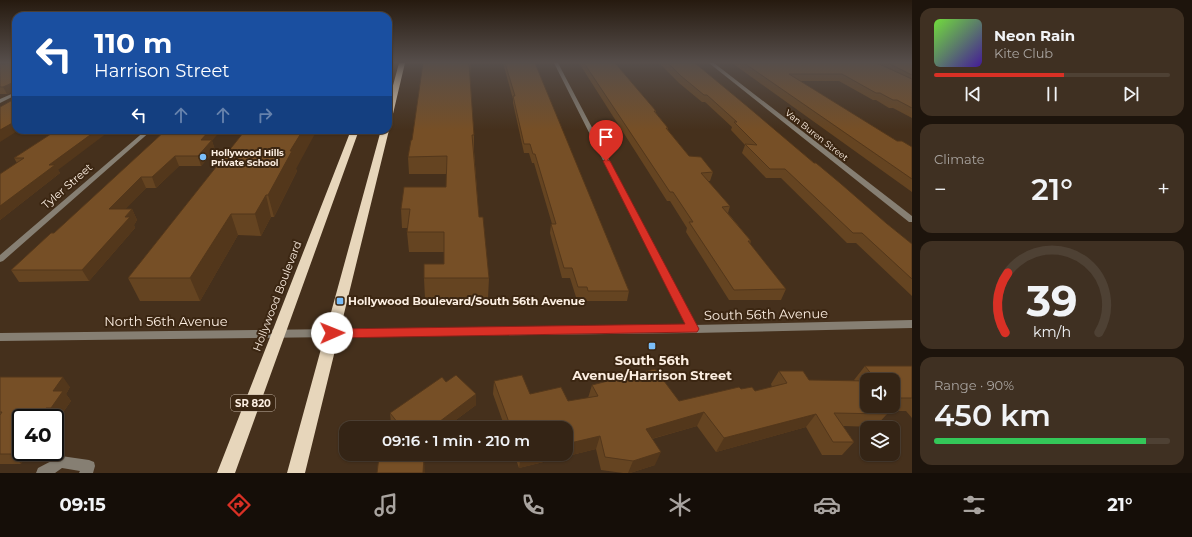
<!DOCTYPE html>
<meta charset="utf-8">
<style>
body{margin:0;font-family:Montserrat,sans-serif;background:#3f3022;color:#f1f3f6;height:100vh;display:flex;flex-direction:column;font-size:15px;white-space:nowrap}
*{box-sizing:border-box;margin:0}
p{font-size:13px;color:#a9a4a0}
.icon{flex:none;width:22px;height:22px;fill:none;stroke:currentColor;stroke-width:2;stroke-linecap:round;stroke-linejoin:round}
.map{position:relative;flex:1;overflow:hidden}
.panel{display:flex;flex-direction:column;gap:8px;padding:8px;background:#1d140c;width:280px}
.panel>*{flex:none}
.banner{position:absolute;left:12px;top:12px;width:380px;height:122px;border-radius:12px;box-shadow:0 1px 3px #0004,0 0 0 1px #4e4134;background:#1a4fa0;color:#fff;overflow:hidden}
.fabs{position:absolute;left:860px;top:373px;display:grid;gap:8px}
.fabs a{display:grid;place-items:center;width:40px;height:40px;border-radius:8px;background:#342415;box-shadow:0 1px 3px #0004,0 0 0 1px #4e4134;font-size:20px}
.speed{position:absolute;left:12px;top:409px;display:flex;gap:8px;font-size:20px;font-weight:700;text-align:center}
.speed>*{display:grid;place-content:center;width:52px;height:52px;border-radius:50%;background:#342415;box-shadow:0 1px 3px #0004,0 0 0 1px #4e4134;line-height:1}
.speed .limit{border:2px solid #111;border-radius:6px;background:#fff;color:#111}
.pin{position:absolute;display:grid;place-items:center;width:34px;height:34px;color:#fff;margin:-41px -17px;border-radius:50% 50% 50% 0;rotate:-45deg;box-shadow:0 0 4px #0007}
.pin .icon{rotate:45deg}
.me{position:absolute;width:44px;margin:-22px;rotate:89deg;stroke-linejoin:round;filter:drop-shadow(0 0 3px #0008)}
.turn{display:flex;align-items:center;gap:14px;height:84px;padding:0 16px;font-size:18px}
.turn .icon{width:52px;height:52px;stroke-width:2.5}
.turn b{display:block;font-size:28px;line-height:34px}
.lanes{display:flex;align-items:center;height:38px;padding:0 16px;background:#0003;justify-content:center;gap:20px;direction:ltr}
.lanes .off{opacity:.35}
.big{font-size:30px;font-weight:600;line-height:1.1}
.panel .card{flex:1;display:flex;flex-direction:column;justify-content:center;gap:6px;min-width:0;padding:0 14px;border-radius:12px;background:#3f3022}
.panel .dial{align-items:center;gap:0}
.dial svg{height:104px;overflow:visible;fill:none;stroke:#4e4134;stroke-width:7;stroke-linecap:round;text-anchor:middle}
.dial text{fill:#f1f3f6;stroke:none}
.song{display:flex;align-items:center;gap:12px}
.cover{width:48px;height:48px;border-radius:6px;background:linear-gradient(135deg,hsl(100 70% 55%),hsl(260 70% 35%))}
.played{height:4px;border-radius:2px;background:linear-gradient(90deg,#d93025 55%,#4e4134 55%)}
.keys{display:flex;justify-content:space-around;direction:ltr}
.heat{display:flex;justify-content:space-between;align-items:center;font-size:22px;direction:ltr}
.charge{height:6px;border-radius:3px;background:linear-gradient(90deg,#34c759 90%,#4e4134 0)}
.trip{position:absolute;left:339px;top:421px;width:234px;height:40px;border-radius:12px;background:#342415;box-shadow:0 1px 3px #0004,0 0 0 1px #4e4134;font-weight:600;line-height:40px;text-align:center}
.tabs{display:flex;height:64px;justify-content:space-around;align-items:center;background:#150e08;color:#a9a4a0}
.tabs .icon{width:28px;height:28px}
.tabs .selected{color:#d93025}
.tabs b{font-size:18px;color:#f1f3f6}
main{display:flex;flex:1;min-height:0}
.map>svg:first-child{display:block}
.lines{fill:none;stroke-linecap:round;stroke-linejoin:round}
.minor{fill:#867f73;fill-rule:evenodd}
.tertiary{fill:#867f73;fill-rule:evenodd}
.trunk{fill:#e7d6bb;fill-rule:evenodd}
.wall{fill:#654421;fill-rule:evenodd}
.shaded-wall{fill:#53371b}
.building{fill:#764f26;stroke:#53371b}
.route{fill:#d93025;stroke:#8d1f18}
.poi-dot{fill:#7bbef8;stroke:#3b2612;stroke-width:1.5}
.labels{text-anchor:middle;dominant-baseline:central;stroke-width:4;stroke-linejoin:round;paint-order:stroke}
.far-street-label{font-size:9px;fill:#fceee1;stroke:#3b2612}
.far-poi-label{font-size:9px;font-weight:bold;fill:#fceee1;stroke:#3b2612;text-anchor:start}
.shield{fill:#3b2612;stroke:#c2b2a3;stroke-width:1}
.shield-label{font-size:10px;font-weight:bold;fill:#fceee1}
.street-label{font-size:11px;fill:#fceee1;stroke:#3b2612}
.poi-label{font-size:11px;font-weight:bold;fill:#fceee1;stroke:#3b2612;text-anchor:start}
.near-street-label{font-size:13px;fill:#fceee1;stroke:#3b2612}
.near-poi-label{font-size:13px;font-weight:bold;fill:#fceee1;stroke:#3b2612}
</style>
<main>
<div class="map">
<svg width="912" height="473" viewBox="0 0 912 473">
<rect width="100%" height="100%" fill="#45301c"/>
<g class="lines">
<!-- minor -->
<path class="minor" d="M554,63H558L698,329L697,332L693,333L689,332L688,329Z
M709,63H714L912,216V222H909Z
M16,92V95L0,103V99Z
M146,130H152L3,261L0,262V255Z
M61,456L89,460L94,462L95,466L93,473H79L80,471L62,468L55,473H36L38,468Z"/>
<!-- tertiary -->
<path class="tertiary" d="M912,320V328L693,333L0,341V333L693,325Z"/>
<!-- trunk -->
<path class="trunk" d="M399,63H405L392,118L388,120V104Z
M388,129L389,130L305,473H287L381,130H388Z
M351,130H359L235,473H217Z"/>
</g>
<!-- wall -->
<path class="wall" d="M16,63V91L7,94H0V64Z
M423,63H471L470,76L474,135V151L479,217L489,278L488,298L425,299L424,278L444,264V252H409L407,232L408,228H402L401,209L446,187V174H409L408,157L412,140Z
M503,63H535L629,291L627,301H586L584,297H576L570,278H562L550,233L551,224H552L534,163H532L529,153H524L513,103V99Z
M579,63H615L656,111V113L668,128V130L689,156L713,172L710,181H708L730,206L728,213L751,241L750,244L786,289L781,300H729L686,232L687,228L670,201H667Z
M659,63H695L886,223L912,244V296L856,243H847L781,178H766L742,153L745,145L731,130L732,127L705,102H702L679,83Z
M732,63H912V118L893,108H889L876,100H873L839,81H800L897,141L912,147V192Z
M57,130L58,170L60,173L0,220V174L17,163L14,158Z
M166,130L212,141L215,150L201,166H179L156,188H146L125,209H132L137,220L134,225L135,228L89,281L19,282L11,270L54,233Z
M244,130L296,169L297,171L274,217H271L261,236L238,235L200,301H140L128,278L242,135L241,133Z
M865,366H912V418L906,411H885L887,414L875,427L843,426L854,442L842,455H822L806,427L716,452L697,426L652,439L655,465L630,473H623L601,470L596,449L519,468L514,454H566V428H505L493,394L494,381L530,394L568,401L588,398L592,385L679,401L741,389L755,391L772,387L771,384L779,371L809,380L855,381L854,380ZM867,380H893V406H867Z
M0,377L70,387L66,394L71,401L59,418H21V464H0Z
M446,382L476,394V405L445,428H395L391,423L390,413Z"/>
<!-- shaded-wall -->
<path class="shaded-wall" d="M12,83L16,91L7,94L3,87Z
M16,121V130H19L0,142V130Z
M97,130H111L58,170L60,173L0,220V206L49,165Z
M210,130H221L212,141L215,150L201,166L198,156L201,140Z
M303,130H317L296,169L297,171L274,217L268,195L290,151Z
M175,156L179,166L156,188L152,177Z
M141,177L146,188L115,220L109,209Z
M266,195L271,217L261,236L255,214Z
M132,209L137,220L134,225L135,228L89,281L82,270Z
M231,214L238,235L200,301L190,278Z
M63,377L70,387L66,394L71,401L59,418L51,408L53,391Z
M476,394V405L445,428H431Z
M46,408L54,418H38Z
M704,412L697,426L640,442L646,429Z
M816,414L806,427L716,452L724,438Z
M600,436L596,449L519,468L521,455L527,454H566V444Z
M21,441V452H30L21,464L12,454Z
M661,452L655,465L630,473H628L633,461Z
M424,457L425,473H423Z"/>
<!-- building -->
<path class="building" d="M16,63V87H14L12,83L3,87H0V64Z
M423,63H469L474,135H472L479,217H483L489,278H424V264H444V232H407L410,209H401L404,187H446L447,156L408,157L411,140H412Z
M505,63H535L629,291H588L587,287H578L572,268H564L551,224H556L535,154H533L530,144H524L513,96H515Z
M584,63H615L656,111H654L668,128H666L689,156L701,157L713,172L701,173L730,206L722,207L751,241H748L786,289L734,290L689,222H693L673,192H670Z
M668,63H695L748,107L814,163H816L840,183L886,223L912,244V279L862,233H853L785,169H770L745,144L757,145L734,122H737L707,95H704L681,76Z
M744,63H877L912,79V108L897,100H893L880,93H876L842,74H789L897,141H902L912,147V179Z
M888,63H912V75Z
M16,98V121L0,130V107Z
M57,130H97L49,165H55L0,206V174L24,158H14Z
M166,130H210L201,140H212L198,156H175L152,177H141L109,209H132L125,217H130L82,270H11L51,233H54Z
M244,130H303L290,151H292L268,195H266L255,214H231L190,278H128L243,133H241Z
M865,366H912V398H893V380H876Z
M655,369L679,401L739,387L741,389L752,387L755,391L787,383L779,371H803L809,380L867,381V406H881L887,414L834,413L854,442H833L816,414L724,438L704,412L646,429L661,452L633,461L605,457L600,436L566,444V428H511L494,381L522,375L530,394L561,387L568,401L598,396L592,385Z
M456,375L476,394L431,428H402L390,413L442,377L446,382Z
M0,377H63L53,391H63L51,408H46L38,418H21V441L12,454H0V415L2,412H0Z
M379,457H424L423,473H377Z"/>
<!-- sky -->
<linearGradient id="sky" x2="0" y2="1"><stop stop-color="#261a0f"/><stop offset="0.48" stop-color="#564e4b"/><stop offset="1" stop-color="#564e4b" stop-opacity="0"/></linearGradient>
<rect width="912" height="130" fill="url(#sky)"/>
<!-- route -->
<path class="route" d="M606,159L610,161L699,329L697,332L332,338L328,336L327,333L328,330L332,329L685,324L603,161Z"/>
<!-- markers -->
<g class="poi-dot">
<circle cx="203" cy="157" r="4"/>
<rect x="336" y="297" width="8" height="8" rx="2"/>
<rect x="648" y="342" width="8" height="8" rx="2"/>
</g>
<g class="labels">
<!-- far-street labels -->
<g class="far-street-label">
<text transform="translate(817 135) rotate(38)">Van Buren Street</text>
</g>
<!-- far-poi labels -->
<g class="far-poi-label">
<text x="211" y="152">Hollywood Hills<tspan x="211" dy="10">Private School</tspan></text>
</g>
<!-- shield labels -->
<rect class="shield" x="231" y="395" width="44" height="16" rx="3"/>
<g class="shield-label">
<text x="253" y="403">SR 820</text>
</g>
<!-- street labels -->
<g class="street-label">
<text transform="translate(67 186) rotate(-41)">Tyler Street</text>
<text transform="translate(277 296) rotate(-69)">Hollywood Boulevard</text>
</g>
<!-- poi labels -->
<g class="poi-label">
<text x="348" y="301">Hollywood Boulevard/South 56th Avenue</text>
</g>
<!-- near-street labels -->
<g class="near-street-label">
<text transform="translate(766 314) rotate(-1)">South 56th Avenue</text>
<text x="166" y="321">North 56th Avenue</text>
</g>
<!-- near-poi labels -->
<g class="near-poi-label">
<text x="652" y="360">South 56th<tspan x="652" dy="15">Avenue/Harrison Street</tspan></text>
</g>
</g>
</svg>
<div class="fabs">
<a><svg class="icon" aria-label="sound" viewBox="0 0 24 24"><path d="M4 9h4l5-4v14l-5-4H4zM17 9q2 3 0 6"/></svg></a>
<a><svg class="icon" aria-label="layers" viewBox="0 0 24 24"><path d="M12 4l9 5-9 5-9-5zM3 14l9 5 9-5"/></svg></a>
</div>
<div class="speed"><div class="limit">40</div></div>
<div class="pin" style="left:606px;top:161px;background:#d93025"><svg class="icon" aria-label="arrive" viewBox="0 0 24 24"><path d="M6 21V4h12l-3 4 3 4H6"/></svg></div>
<svg class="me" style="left:332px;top:333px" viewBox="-20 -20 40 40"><circle r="19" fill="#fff"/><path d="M0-13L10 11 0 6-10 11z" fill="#d93025"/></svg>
<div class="trip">09:16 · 1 min · 210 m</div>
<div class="banner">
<div class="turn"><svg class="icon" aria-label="left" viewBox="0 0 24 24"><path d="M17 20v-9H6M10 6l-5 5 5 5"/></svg><div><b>110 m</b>Harrison Street</div></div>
<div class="lanes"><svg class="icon" aria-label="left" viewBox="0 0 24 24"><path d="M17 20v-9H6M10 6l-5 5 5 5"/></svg><svg class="icon off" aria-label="ahead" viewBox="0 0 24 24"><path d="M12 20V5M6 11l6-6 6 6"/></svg><svg class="icon off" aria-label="ahead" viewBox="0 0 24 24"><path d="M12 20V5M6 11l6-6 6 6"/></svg><svg class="icon off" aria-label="right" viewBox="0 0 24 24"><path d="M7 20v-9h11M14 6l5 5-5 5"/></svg></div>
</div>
</div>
<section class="panel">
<div class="card">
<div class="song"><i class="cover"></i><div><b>Neon Rain</b><p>Kite Club</p></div></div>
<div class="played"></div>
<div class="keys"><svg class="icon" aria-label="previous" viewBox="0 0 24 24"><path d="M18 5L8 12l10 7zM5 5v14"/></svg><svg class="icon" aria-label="pause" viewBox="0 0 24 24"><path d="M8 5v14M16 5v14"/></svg><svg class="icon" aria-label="next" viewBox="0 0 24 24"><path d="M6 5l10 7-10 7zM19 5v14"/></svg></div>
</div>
<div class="card"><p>Climate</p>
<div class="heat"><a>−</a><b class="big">21°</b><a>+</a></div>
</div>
<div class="card dial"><svg viewBox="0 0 100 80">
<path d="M14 69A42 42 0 1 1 86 69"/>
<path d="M14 69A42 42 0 0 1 16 23" stroke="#d93025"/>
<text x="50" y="56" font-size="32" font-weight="700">39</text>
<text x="50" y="72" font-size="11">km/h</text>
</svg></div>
<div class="card"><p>Range · 90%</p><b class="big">450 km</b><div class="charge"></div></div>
</section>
</main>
<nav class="tabs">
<b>09:15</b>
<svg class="icon selected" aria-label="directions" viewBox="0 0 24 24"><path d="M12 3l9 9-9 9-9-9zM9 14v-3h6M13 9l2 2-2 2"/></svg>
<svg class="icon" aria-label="music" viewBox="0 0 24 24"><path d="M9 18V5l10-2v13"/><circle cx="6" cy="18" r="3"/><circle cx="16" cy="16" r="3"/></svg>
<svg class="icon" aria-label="phone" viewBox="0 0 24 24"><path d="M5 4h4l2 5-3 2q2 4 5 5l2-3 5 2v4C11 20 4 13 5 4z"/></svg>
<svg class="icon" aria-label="climate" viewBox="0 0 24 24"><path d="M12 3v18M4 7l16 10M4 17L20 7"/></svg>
<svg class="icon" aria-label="car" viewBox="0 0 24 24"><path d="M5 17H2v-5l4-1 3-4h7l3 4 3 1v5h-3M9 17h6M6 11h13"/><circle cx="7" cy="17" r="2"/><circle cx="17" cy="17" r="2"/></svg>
<svg class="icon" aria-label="filters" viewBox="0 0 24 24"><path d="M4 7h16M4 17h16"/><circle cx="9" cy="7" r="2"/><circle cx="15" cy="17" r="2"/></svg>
<b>21°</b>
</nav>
